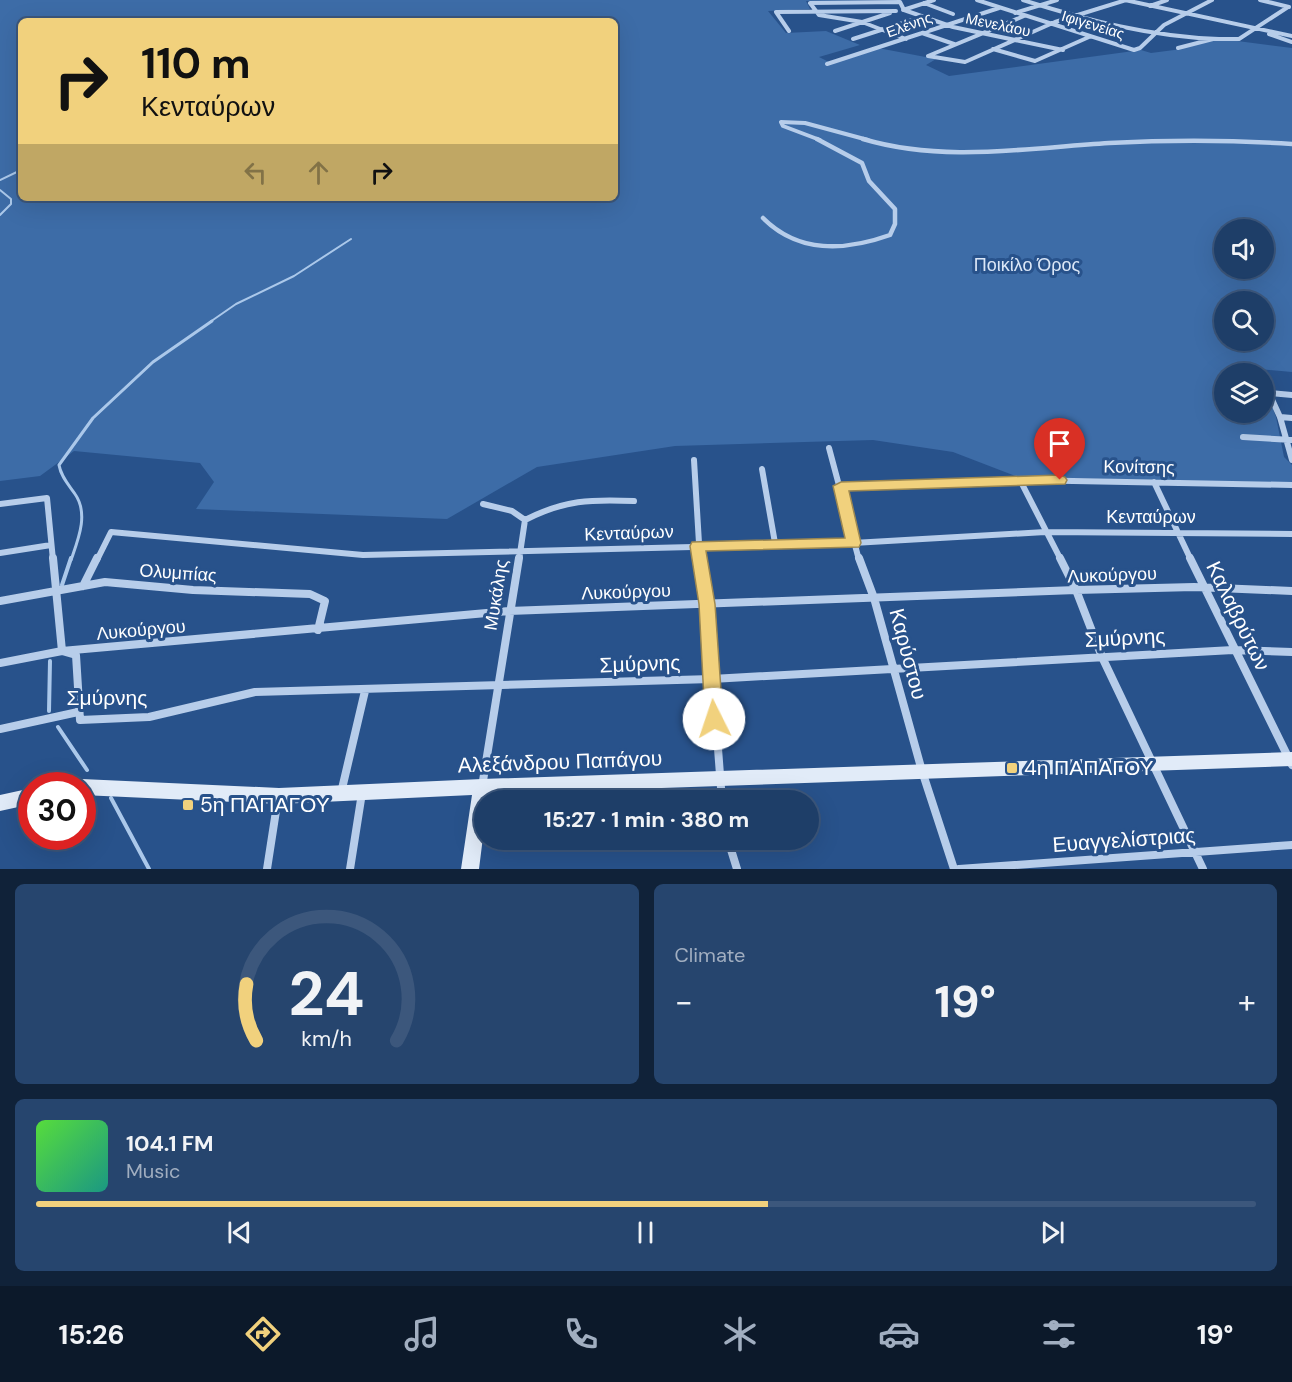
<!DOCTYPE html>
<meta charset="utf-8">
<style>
body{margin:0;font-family:"DM Sans",sans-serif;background:#26456e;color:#f1f3f6;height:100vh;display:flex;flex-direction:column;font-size:22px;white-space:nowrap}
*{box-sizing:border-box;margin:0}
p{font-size:20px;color:#a1aec0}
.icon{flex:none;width:33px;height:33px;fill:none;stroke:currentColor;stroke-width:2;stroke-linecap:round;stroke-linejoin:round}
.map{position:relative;height:869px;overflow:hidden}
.sheet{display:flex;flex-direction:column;gap:15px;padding:15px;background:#102239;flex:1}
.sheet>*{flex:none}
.guide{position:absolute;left:18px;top:18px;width:600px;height:183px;border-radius:9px;box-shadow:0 6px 24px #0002,0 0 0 2px #3c577c;background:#f1d17d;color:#111;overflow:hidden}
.fabs{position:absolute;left:1214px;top:219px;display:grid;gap:12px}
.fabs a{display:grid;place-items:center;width:60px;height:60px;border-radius:50%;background:#1e3e68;box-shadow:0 6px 24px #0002,0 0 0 2px #3c577c;font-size:30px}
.speed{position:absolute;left:18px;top:772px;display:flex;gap:12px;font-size:30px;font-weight:700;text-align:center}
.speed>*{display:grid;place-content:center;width:78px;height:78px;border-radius:50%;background:#1e3e68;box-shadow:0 6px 24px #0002,0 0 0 2px #3c577c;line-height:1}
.speed .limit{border:9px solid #d22;background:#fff;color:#111}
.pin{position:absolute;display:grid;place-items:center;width:51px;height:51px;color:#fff;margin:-62px -26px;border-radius:50% 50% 50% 0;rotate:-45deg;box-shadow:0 0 6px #0007}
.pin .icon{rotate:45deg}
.me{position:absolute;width:66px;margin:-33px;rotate:356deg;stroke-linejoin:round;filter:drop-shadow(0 0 4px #0008)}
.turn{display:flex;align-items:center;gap:21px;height:126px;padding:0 24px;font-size:27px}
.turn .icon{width:78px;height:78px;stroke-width:2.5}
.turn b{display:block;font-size:42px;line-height:51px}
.lanes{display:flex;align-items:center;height:57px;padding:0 24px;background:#0003;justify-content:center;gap:30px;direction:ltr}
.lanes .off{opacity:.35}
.big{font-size:45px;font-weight:700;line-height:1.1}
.sheet .tile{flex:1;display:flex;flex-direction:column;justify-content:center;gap:9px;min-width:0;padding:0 21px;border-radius:9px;background:#26456e}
.sheet .dial{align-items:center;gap:0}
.dial svg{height:156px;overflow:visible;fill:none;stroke:#3c577c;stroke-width:7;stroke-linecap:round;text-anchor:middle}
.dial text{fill:#f1f3f6;stroke:none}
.song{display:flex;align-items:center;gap:18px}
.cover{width:72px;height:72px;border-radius:9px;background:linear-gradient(135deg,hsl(110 70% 55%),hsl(170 70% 35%))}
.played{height:6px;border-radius:3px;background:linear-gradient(90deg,#f1d17d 60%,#3c577c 60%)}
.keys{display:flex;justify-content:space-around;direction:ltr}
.heat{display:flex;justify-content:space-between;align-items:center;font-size:33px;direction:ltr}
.sheet .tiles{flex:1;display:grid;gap:15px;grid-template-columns:1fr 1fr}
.tile:last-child{grid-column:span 2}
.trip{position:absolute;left:474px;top:790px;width:345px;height:60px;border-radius:30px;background:#1e3e68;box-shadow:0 6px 24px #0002,0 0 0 2px #3c577c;font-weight:700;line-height:60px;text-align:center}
.tab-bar{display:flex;height:96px;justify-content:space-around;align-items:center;background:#0c192a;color:#a1aec0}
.tab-bar .icon{width:42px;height:42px}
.tab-bar .selected{color:#f1d17d}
.tab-bar b{font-size:27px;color:#f1f3f6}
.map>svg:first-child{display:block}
.green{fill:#3d6ca7;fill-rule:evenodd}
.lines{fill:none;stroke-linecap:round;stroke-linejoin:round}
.stream-far2{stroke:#abc8ea;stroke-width:2}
.stream-far1{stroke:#abc8ea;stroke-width:3}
.stream{stroke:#abc8ea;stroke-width:4}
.street-far3{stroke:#b7cdea;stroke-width:4}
.street-far2{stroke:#b7cdea;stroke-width:4.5}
.street-far1{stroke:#b7cdea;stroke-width:6}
.street{stroke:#b7cdea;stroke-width:8}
.secondary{fill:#e1ebf8;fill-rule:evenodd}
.route{fill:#f1d17d;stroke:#9d8851;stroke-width:1.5}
.poi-dot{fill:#f1d17d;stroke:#28528b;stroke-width:2}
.labels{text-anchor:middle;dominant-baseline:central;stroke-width:6;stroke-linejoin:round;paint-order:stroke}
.far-street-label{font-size:15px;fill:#fff;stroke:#28528b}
.park-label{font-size:18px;fill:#dbe7f7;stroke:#28528b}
.street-label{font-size:18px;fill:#fff;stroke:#28528b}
.near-street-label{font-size:21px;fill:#fff;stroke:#28528b}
.near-poi-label{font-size:21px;fill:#fff;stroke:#28528b;text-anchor:start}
</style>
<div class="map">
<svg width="1292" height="869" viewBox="0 0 1292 869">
<rect width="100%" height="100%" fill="#28528b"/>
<!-- green -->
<path class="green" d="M0,0H892L806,1L810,9L768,11L786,33L826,31L860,45L819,57L829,62L878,48L936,59L926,65L949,76L1141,50L1151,53L1182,49L1186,45L1222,39L1292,48V372L1248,368L1250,373L1224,374V412H1263V390L1266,391L1276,417L1284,457L1292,465V483L1018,477L953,452L873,440L675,446L537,467L447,519L196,509L214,482L200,463L74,451L40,476L0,481ZM21,21H615V198H21ZM1224,230H1263V268H1224ZM1224,302H1263V340H1224Z"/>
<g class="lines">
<!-- stream-far2 -->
<path class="stream-far2" d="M0,180L21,170
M0,190L11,199V204L0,215
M210,322L236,304L294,276L351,239"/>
<!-- stream-far1 -->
<path class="stream-far1" d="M71,560C78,540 89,514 75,494C69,485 61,477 59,465L93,418L153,362L212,321"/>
<!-- stream -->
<path class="stream" d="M62,585L71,558
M49,711L50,661
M58,727L87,770
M111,798L149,869"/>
<!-- street-far3 -->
<path class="street-far3" d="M977,0L1134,50L1140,48L1164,25L1212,0
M1023,0C1086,20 1152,37 1219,39
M1125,0L1292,36
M1260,0L1289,7
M924,3L953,14
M1150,6L1167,0
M903,10L934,0
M1015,13L1057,0
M789,31L776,12L896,11
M835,31L890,13
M922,33L954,44
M1269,34L1292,42
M853,39L912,20
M906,39L862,22L819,15L810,3L900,2L904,10L953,27L1063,50
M1178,48L1213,39H1239L1288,7
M993,49L1035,61L1089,37
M928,56L965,62L1055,22L1126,0
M928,56L1024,16
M827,64L999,8
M820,140L783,126L781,122L805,123L868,140"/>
<!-- street-far2 -->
<path class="street-far2" d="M863,139C944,163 1026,148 1109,143C1170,140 1231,140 1292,144
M763,218C799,254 845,251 890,235L895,224V209L869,181L862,163L817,139"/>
<!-- street-far1 -->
<path class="street-far1" d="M1269,393L1280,417L1292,460
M1269,393L1292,395
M1280,417L1292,418
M1243,437L1292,440
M829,448L859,560
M694,460L700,560
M762,469L775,543
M1020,480L1061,560
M1154,482L1191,560
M841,486L1020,480L1292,485
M0,504L47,498L53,560
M483,504L512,511L525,520
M0,553L51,545
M97,560L111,532L363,555L853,543L1045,532L1292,534
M519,560L525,520C564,500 591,499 634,501"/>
<!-- street -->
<path class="street" d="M53,558L62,651L76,655L80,720L149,717L255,692L712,679L1233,650L1292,652
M700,558L707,604L722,801
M859,558L874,598L922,771L954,869
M1060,558L1076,590L1102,657L1203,869
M1190,558L1292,765
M83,586L97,558
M0,601L105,582L193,590L310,594L325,601L318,630
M0,663L62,651L509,611L1076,590L1194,587L1292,591
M0,729L78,712
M482,787L519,558
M341,793L365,691
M728,840L737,869
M267,869L278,798
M350,869L362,793
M959,869L1292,845"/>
<!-- secondary -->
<path class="secondary" d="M1292,752V766L489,794L488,801H484V829L479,869H461L472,795L279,804L82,795V786H74L76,782L82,779L279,788L482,779Z
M32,788V804L0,811V795Z"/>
</g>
<!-- route -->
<path class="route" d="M1060,475L1065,477L1067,480L1065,484L849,491L861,543L859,547L706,551L715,604L723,719L721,724L714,727L708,724L705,719L699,604L690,546L692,542L845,538L833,486L841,482Z"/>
<!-- markers -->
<g class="poi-dot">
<rect x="1006" y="762" width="12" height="12" rx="3"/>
<rect x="182" y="799" width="12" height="12" rx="3"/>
</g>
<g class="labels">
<!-- far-street labels -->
<g class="far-street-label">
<text transform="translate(909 25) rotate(-20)">Ελένης</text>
<text transform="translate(998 25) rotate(12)">Μενελάου</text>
<text transform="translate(1093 25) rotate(17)">Ιφιγενείας</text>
</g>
<!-- park labels -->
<g class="park-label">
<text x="1027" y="265">Ποικίλο Όρος</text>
</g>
<!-- street labels -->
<g class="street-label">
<text transform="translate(1139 467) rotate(1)">Κονίτσης</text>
<text x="1151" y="517">Κενταύρων</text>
<text transform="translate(629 533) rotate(-2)">Κενταύρων</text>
<text transform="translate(178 573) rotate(4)">Ολυμπίας</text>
<text transform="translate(1112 575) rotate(-2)">Λυκούργου</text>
<text transform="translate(626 592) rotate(-2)">Λυκούργου</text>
<text transform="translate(496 595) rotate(-81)">Μυκάλης</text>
<text transform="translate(141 630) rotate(-5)">Λυκούργου</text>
</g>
<!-- near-street labels -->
<g class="near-street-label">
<text transform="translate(1238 616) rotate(64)">Καλαβρύτων</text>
<text transform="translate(1125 638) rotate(-3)">Σμύρνης</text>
<text transform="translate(908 654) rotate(75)">Καρύστου</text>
<text transform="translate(640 664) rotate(-2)">Σμύρνης</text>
<text x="107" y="698">Σμύρνης</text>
<text transform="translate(560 762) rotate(-2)">Αλεξάνδρου Παπάγου</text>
<text transform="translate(1124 840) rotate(-4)">Ευαγγελίστριας</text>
</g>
<!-- near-poi labels -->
<g class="near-poi-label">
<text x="1024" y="768">4η ΠΑΠΑΓΟΥ</text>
<text x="200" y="805">5η ΠΑΠΑΓΟΥ</text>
</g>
</g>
</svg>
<div class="fabs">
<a><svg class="icon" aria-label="sound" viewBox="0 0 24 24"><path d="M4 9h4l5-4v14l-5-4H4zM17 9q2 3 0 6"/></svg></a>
<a><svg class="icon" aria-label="search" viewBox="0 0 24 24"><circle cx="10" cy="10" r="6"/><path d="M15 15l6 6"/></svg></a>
<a><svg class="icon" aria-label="layers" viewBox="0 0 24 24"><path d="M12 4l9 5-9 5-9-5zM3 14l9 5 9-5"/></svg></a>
</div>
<div class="speed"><div class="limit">30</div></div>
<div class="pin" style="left:1060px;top:480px;background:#d93025"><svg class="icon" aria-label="arrive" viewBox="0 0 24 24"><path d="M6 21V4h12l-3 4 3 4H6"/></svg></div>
<svg class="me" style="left:714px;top:719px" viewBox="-20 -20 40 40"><circle r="19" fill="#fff"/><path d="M0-13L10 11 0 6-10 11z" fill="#f1d17d"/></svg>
<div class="trip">15:27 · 1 min · 380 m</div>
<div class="guide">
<div class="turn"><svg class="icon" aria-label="right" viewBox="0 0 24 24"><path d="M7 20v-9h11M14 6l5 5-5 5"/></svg><div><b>110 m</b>Κενταύρων</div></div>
<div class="lanes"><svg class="icon off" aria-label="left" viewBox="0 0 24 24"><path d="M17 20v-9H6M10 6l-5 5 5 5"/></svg><svg class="icon off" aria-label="ahead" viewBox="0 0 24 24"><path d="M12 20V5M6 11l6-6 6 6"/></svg><svg class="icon" aria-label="right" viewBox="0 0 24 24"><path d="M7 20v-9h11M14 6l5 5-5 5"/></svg></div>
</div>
</div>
<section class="sheet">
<div class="tiles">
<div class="tile dial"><svg viewBox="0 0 100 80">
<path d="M14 69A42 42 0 1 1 86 69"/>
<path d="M14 69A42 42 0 0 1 9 40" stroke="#f1d17d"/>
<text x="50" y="56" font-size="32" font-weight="700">24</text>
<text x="50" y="72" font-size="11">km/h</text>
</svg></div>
<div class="tile"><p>Climate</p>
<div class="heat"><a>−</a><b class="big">19°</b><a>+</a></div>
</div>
<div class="tile">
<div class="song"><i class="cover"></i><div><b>104.1 FM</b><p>Music</p></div></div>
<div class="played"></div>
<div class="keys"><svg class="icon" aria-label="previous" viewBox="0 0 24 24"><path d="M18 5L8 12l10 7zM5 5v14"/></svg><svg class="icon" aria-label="pause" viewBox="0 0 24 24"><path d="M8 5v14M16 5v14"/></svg><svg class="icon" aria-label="next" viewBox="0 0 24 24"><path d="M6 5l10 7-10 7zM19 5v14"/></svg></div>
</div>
</div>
</section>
<nav class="tab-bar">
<b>15:26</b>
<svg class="icon selected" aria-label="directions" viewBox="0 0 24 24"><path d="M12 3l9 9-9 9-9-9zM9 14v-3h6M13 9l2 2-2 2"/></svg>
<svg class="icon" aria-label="music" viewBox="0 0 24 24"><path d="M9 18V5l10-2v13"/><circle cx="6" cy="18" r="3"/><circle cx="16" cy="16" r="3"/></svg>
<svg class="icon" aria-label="phone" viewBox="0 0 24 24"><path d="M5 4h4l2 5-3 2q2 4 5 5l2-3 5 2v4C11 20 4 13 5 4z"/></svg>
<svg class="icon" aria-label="climate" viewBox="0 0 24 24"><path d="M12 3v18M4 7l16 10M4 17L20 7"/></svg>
<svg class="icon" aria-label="car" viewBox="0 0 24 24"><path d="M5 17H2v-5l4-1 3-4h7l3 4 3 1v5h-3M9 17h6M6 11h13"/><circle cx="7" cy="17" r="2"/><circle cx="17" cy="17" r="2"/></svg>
<svg class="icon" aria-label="filters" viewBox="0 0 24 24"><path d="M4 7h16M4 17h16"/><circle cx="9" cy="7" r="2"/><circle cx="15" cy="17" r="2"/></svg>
<b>19°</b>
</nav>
